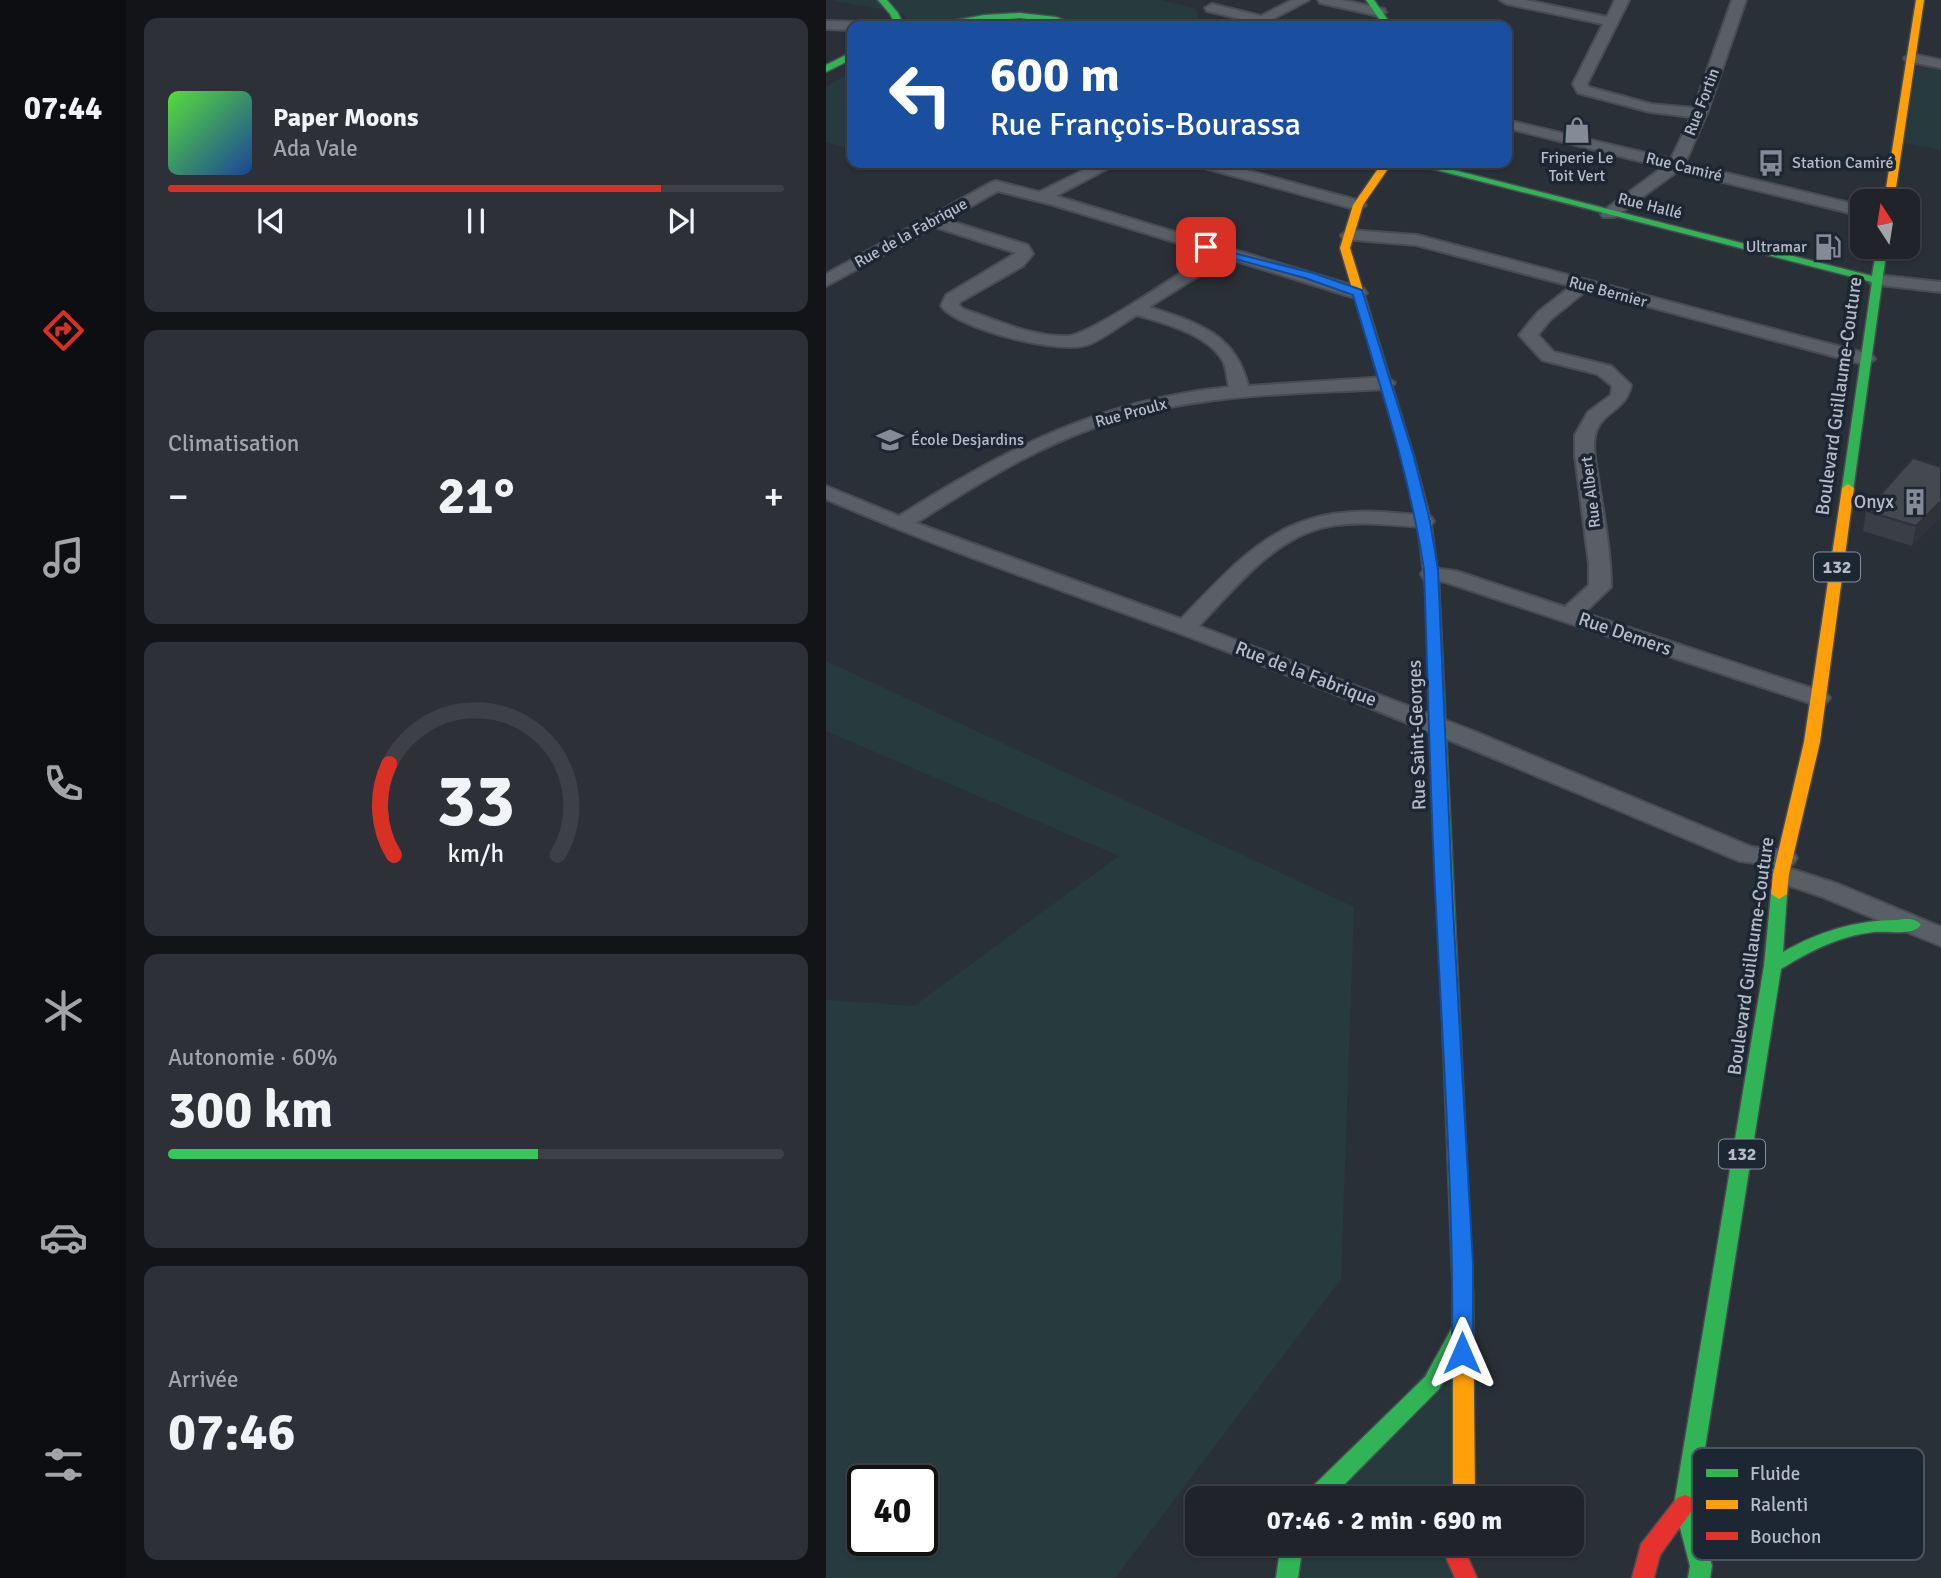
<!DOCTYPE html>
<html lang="fr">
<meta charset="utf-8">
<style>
body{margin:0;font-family:Signika,sans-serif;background:#2d3036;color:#f1f3f6;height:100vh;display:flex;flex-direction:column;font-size:26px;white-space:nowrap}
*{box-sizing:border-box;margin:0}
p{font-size:23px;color:#a2a4a8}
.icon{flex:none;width:38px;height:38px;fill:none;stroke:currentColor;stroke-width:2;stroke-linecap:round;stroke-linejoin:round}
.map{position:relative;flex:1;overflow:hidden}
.panel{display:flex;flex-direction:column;gap:18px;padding:18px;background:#121417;width:700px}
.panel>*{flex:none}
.guide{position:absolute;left:21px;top:21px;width:665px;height:147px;border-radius:14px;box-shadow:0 2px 5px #0004,0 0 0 2px #3d4147;background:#1a4fa0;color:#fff;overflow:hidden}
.needle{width:46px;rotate:348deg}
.buttons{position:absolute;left:1024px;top:189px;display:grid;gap:14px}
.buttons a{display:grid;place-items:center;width:70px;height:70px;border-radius:14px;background:#20242a;box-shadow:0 2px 5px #0004,0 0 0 2px #3d4147;font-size:35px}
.speed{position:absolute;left:21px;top:1465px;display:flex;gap:14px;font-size:35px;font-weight:700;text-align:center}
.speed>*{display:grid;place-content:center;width:91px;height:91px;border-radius:50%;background:#20242a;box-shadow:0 2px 5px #0004,0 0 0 2px #3d4147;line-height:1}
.speed .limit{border:4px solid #111;border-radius:10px;background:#fff;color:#111}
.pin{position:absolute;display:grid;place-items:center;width:60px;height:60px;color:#fff;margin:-30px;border-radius:14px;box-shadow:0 4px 10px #0006}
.me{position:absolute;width:77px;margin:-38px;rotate:0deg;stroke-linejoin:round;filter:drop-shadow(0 0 5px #0008)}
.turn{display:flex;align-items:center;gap:24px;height:147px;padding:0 28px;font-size:32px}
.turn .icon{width:91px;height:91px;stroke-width:2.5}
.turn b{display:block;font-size:49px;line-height:60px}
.big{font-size:52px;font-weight:800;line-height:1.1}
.panel .tile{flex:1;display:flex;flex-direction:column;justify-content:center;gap:10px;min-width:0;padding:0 24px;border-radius:14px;background:#2d3036}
.panel .dial{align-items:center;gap:0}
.dial svg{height:182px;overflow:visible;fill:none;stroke:#3d4147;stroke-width:7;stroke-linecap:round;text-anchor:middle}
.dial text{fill:#f1f3f6;stroke:none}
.song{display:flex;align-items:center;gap:21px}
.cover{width:84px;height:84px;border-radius:10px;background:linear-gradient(135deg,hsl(110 70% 55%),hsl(220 70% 35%))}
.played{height:7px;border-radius:4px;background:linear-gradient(90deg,#d93025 80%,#3d4147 80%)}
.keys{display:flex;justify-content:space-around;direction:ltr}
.heat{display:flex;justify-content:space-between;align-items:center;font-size:38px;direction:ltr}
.charge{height:10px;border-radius:5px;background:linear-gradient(90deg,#34c759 60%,#3d4147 0)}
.trip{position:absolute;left:359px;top:1486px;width:399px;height:70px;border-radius:14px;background:#20242a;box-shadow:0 2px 5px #0004,0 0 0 2px #3d4147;font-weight:800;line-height:70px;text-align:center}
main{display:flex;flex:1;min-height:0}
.tab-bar{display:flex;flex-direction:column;width:126px;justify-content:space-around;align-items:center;background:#0d0e11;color:#a2a4a8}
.tab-bar .icon{width:49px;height:49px}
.tab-bar .selected{color:#d93025}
.tab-bar b{font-size:32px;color:#f1f3f6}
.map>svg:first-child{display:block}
.green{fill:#273a3e;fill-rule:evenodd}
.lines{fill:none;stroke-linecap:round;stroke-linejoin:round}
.street-casing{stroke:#484c53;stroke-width:4}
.fast-casing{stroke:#484c53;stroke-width:3}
.slow-casing{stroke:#484c53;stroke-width:3}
.jam-casing{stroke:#484c53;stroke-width:3}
.street{fill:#5a5e66;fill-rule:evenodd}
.fast{fill:#30b455;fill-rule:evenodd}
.slow{fill:#ff9f0a;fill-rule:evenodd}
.jam{fill:#e5322d;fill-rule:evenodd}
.wall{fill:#3a3f45}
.shaded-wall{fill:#303338}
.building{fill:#444950;stroke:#303338;stroke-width:2}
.route{fill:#1a73e8;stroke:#114b97;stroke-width:2}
.labels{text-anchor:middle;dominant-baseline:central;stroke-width:7;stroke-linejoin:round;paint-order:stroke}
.far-street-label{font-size:16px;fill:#b4bcc9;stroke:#1d2633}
.far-poi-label{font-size:16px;fill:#b4bcc9;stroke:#1d2633;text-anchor:start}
.shield{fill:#1d2633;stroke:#878f9c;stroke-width:2}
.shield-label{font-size:18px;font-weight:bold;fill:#b4bcc9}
.street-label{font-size:19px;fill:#b4bcc9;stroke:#1d2633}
.poi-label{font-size:19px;fill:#b4bcc9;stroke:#1d2633;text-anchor:end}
.key{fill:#1d2633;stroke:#4a5360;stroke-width:2}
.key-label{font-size:19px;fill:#b4bcc9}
</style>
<main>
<nav class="tab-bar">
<b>07:44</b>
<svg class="icon selected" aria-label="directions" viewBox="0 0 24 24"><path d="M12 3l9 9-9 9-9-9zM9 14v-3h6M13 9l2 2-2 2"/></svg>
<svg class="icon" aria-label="music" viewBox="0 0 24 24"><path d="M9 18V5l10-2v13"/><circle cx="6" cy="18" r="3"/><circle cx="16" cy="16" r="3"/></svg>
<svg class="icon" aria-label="phone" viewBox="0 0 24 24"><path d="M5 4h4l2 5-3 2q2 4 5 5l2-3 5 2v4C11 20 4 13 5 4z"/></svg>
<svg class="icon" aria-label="climate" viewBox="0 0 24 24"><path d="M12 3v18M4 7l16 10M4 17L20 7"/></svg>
<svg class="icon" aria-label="car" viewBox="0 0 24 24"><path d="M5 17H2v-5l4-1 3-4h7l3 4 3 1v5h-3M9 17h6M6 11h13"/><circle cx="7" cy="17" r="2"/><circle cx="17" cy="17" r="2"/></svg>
<svg class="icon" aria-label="filters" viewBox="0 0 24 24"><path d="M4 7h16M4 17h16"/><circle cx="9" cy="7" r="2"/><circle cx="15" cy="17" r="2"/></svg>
</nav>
<section class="panel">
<div class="tile">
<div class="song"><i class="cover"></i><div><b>Paper Moons</b><p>Ada Vale</p></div></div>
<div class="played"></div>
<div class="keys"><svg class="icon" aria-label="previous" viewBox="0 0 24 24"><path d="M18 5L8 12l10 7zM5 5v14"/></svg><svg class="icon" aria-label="pause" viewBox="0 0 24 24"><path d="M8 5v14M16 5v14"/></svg><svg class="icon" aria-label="next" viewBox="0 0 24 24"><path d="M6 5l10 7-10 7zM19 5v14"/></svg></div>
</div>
<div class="tile"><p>Climatisation</p>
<div class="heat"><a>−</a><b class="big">21°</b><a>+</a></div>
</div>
<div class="tile dial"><svg viewBox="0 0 100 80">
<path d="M14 69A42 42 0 1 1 86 69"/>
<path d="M14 69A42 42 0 0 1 12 29" stroke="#d93025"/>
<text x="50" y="56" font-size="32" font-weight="700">33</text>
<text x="50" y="72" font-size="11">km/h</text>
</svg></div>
<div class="tile"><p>Autonomie · 60%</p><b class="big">300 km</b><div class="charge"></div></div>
<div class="tile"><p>Arrivée</p><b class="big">07:46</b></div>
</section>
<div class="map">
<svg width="1115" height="1578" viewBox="0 0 1115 1578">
<rect width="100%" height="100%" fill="#2a3038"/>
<!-- green -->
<path class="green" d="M4,0H334L369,8L376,26H133L111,21L85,24L76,13Z
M1115,62V150L1078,143L1091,63Z
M26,72V149L0,142V87Z
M0,661L528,907L515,1279L289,1578H0V1000L88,1006L293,856L0,731ZM96,1480V1540H37V1480Z
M636,1328L638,1498H490Z
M466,1544H639L644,1578H461Z"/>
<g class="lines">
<defs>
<path id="street" d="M466,0H483L437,24L381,11L379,8L386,4L435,16Z
M492,0H517L558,9L560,12L553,16L494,3Z
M674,0H700L781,17L789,0H803L761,84L763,87L825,104L868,108L906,0H920L881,113L859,163L1036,206V216L852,171L789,217H777L775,214L777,211L837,167L681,128V120L845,159L865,117L824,112L752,93L747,84L777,24L681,4Z
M0,21L36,22L43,26H26V30L0,29Z
M1085,54L1115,60V68L1080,61L1078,58Z
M272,163H292L230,196L538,289L541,293L532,298L526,297L401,258L323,307C369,322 410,333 422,386L560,377L569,383L560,389C471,394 381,393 295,419C221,440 154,482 90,523L355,619C419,553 457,506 557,512C573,514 590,513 605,517L608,521L605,525L598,527C569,526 540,521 511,525C453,531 411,586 373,626L645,730L926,847L967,852L971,858L967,864L956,866L1012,884L1115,927V946L994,896L946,880L942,874L946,868L954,866L913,861C727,782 540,704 350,632C233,589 115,549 0,499V486L73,516C181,448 274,400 403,387C401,379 401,369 397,361C382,334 337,323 311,315C296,324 280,337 264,344C236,356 132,329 115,306L120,295L190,253L109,227L0,286V274L164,183L170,181L213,192ZM172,191L227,205L385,253C360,269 263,336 241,336C205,337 171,320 137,309L133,305L134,302L197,266L207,254L202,245L121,220Z
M369,163H394L538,202L540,205L532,210L371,166Z
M523,230L591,235L1046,355L1049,359L1040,365L761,290L724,320L712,335L728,352L785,366L805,385C801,411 774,411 769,436C766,451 771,469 773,484C778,518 785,552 785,587L758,613L1000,693L1004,698L1000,703H984L619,582L598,579L595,574L598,569L606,568L630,571L739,607L763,585V564L749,456V435L762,412L785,395L786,386L771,374L716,360L693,335L712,312L745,286L590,245L517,239L515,235Z
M1051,275L1115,282V292L1045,284L1042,280Z"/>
<path id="fast" d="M52,0H61L72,13L78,26H70L64,14Z
M540,0H548L566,26H558Z
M194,13L230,17L252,26L194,18L99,26L158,15Z
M26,52V59L0,72V65Z
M584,163H600L1046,276L1051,247H1061L1027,491L1022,492L1016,488L1046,282Z
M606,581L613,585L647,1293L644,1299L637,1301L630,1299L627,1293L599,585Z
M953,889L961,894L957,952C992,932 1030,920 1071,920C1080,919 1089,917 1095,925C1087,936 1061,931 1048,932C1013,936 984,951 955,969L870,1505L886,1566L884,1578H862L864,1566L848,1505L938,966L945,894Z
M634,1324L641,1326L644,1332L613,1389L505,1498H479L482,1491L599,1377L627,1326Z
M455,1544H477L472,1578H450Z"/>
<path id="slow" d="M1090,0H1098L1068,201H1058Z
M556,163H566L537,205L524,248L588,457L605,521L613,585L606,589L599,585L591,521L576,457L514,248L527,205Z
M1022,484L1028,488L994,742L963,874L961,894L953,899L945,894L947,874L978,742L1016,488Z
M637,1285L644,1287L647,1293L649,1498H627V1293L630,1287Z
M549,1488H576L584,1491L587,1498H538L541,1491Z"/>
<path id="jam" d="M859,1495L867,1498L870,1505L834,1555L828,1578H806L815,1544L851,1498Z
M614,1544H636L651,1578H629Z"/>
</defs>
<!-- street casing -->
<use href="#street" class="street-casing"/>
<!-- fast casing -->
<use href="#fast" class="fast-casing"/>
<!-- slow casing -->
<use href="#slow" class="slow-casing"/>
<!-- jam casing -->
<use href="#jam" class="jam-casing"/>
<!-- street -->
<use href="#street" class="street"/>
<!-- fast -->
<use href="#fast" class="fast"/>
<!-- slow -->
<use href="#slow" class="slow"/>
<!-- jam -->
<use href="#jam" class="jam"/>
</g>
<!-- wall -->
<path class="wall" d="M204,163H230L220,168Z
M1115,467L1086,546L1037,531L1040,511Z"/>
<!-- shaded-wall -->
<path class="shaded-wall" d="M220,163H230L220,168Z
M1115,501V517L1086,546L1090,526Z"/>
<!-- building -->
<path class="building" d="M1087,458L1115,467V501L1090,526L1040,511Z"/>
<!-- route -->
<path class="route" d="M376,245L487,273L536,290L588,457L604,521L612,570L627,908L647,1264V1353L644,1359L636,1361L629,1359L626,1353C628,1204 617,1057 610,909C604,796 602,683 598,570C584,476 554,386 527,295L479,278L376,250Z"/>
<!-- icons -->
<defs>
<symbol id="shop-bare" viewBox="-9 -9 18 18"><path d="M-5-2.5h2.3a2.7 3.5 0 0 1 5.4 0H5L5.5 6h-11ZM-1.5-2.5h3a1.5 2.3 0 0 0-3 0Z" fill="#848b96" stroke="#1d2633" stroke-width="2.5" paint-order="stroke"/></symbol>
<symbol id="bus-bare" viewBox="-9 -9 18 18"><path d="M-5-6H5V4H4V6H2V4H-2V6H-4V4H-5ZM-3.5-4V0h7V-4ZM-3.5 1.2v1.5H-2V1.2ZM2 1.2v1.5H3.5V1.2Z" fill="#848b96" stroke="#1d2633" stroke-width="2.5" paint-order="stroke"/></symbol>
<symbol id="fuel-bare" viewBox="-9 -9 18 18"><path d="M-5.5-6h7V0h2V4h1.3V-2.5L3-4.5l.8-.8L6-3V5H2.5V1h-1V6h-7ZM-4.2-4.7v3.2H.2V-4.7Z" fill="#848b96" stroke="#1d2633" stroke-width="2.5" paint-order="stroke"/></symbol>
<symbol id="school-bare" viewBox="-9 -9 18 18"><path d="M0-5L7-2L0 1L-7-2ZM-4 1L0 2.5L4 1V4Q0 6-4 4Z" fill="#848b96" stroke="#1d2633" stroke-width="2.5" paint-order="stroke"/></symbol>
<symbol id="building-bare" viewBox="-9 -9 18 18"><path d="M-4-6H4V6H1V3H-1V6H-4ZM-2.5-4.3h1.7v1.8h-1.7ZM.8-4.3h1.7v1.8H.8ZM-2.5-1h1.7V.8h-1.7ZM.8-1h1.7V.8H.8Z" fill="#848b96" stroke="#1d2633" stroke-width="2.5" paint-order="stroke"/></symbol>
</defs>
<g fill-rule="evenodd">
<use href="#shop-bare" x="732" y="111" width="38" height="38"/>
<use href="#bus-bare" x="926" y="144" width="38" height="38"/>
<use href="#fuel-bare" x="983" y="228" width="38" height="38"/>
<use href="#school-bare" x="45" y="421" width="38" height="38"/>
<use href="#building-bare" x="1070" y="483" width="38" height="38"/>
</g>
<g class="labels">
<!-- far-street labels -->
<g class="far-street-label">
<text transform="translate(876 102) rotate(-69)">Rue Fortin</text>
<text transform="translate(858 167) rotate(14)">Rue Camiré</text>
<text transform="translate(824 206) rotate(14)">Rue Hallé</text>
<text transform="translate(85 233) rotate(-29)">Rue de la Fabrique</text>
<text transform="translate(782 292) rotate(15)">Rue Bernier</text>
<text transform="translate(305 413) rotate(-15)">Rue Proulx</text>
<text transform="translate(765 492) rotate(-97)">Rue Albert</text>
</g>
<!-- far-poi labels -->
<g class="far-poi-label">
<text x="751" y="158" text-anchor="middle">Friperie Le<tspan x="751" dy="18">Toit Vert</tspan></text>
<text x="966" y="163">Station Camiré</text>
<text x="981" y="247" text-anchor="end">Ultramar</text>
<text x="85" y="440">École Desjardins</text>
</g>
<!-- shield labels -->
<g class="shield">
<rect x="988" y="552.5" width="46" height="29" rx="5"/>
<rect x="893" y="1139.5" width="46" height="29" rx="5"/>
</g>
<g class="shield-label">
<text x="1011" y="567">132</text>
<text x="916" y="1154">132</text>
</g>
<!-- street labels -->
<g class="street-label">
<text transform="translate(1013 396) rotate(-82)">Boulevard Guillaume-Couture</text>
<text transform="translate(799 634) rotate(19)">Rue Demers</text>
<text transform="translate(480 674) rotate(21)">Rue de la Fabrique</text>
<text transform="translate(591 735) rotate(-92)">Rue Saint-Georges</text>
<text transform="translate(925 956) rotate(-82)">Boulevard Guillaume-Couture</text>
</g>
<!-- poi labels -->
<g class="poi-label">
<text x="1068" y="502">Onyx</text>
</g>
</g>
<!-- legend -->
<rect x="866" y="1448" width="232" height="112" rx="10" class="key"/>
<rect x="880" y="1469" width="32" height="8" fill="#30b455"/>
<rect x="880" y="1500" width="32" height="9" fill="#ff9f0a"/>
<rect x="880" y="1532" width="32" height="8" fill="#e5322d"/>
<g class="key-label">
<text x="924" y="1480">Fluide</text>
<text x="924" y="1511">Ralenti</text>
<text x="924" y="1543">Bouchon</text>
</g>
</svg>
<div class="buttons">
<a><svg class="needle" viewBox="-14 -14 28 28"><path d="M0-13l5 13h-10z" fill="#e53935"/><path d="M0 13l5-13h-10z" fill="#a2a4a8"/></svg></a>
</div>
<div class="speed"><div class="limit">40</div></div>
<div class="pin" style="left:380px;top:247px;background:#d93025"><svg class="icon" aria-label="arrive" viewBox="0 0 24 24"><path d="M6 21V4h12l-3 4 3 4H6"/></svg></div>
<svg class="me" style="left:636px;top:1353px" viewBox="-20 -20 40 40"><path d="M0-17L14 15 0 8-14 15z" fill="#1a73e8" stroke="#fff" stroke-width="4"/></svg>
<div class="trip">07:46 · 2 min · 690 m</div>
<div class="guide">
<div class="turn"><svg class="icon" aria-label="left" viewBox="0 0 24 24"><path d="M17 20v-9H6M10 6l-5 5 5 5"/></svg><div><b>600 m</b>Rue François-Bourassa</div></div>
</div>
</div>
</main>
